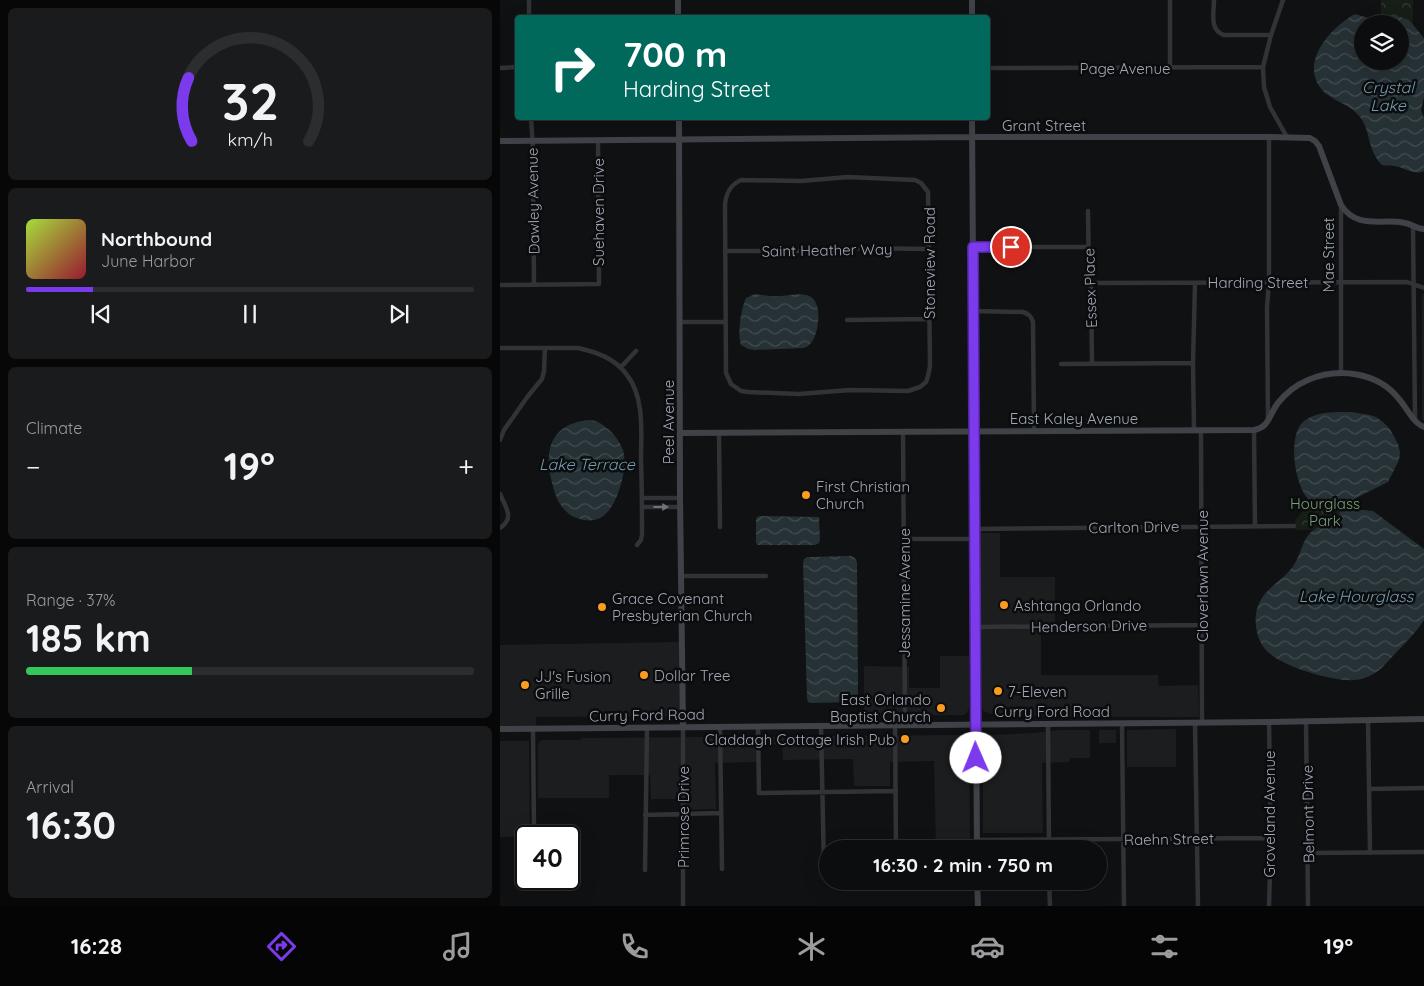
<!DOCTYPE html>
<meta charset="utf-8">
<style>
body{margin:0;font-family:Quicksand,sans-serif;background:#1a1b1c;color:#f1f3f6;height:100vh;display:flex;flex-direction:column;font-size:19px;white-space:nowrap}
*{box-sizing:border-box;margin:0}
p{font-size:16px;color:#9a9c9e}
.icon{flex:none;width:28px;height:28px;fill:none;stroke:currentColor;stroke-width:2;stroke-linecap:round;stroke-linejoin:round}
.map{position:relative;flex:1;overflow:hidden}
.drawer{display:flex;flex-direction:column;gap:8px;padding:8px;background:#070708;width:500px}
.drawer>*{flex:none}
.guide{position:absolute;left:15px;top:15px;width:475px;height:105px;border-radius:5px;box-shadow:0 5px 20px #0002,0 0 0 1px #2c2d2e;background:#00695c;color:#fff;overflow:hidden}
.fabs{position:absolute;left:854px;top:15px;display:grid;gap:10px}
.fabs a{display:grid;place-items:center;width:55px;height:55px;border-radius:50%;background:#0c0d0e;box-shadow:0 5px 20px #0002,0 0 0 1px #2c2d2e;font-size:25px}
.speed{position:absolute;left:15px;top:825px;display:flex;gap:10px;font-size:25px;font-weight:700;text-align:center}
.speed>*{display:grid;place-content:center;width:65px;height:65px;border-radius:50%;background:#0c0d0e;box-shadow:0 5px 20px #0002,0 0 0 1px #2c2d2e;line-height:1}
.speed .limit{border:2px solid #111;border-radius:8px;background:#fff;color:#111}
.pin{position:absolute;display:grid;place-items:center;width:42px;height:42px;color:#fff;margin:-21px;border:2px solid #fff;border-radius:50%;box-shadow:0 1px 5px #0007}
.me{position:absolute;width:55px;margin:-28px;rotate:359deg;stroke-linejoin:round;filter:drop-shadow(0 0 4px #0008)}
.turn{display:flex;align-items:center;gap:18px;height:105px;padding:0 25px;font-size:22px}
.turn .icon{width:65px;height:65px;stroke-width:2.5}
.turn b{display:block;font-size:35px;line-height:42px}
.big{font-size:38px;font-weight:800;line-height:1.1}
.drawer .widget{flex:1;display:flex;flex-direction:column;justify-content:center;gap:8px;min-width:0;padding:0 18px;border-radius:8px;background:#1a1b1c}
.drawer .dial{align-items:center;gap:0}
.dial svg{height:130px;overflow:visible;fill:none;stroke:#2c2d2e;stroke-width:7;stroke-linecap:round;text-anchor:middle}
.dial text{fill:#f1f3f6;stroke:none}
.song{display:flex;align-items:center;gap:15px}
.cover{width:60px;height:60px;border-radius:8px;background:linear-gradient(135deg,hsl(80 70% 55%),hsl(350 70% 35%))}
.played{height:5px;border-radius:2px;background:linear-gradient(90deg,#7c3aed 15%,#2c2d2e 15%)}
.keys{display:flex;justify-content:space-around;direction:ltr}
.heat{display:flex;justify-content:space-between;align-items:center;font-size:28px;direction:ltr}
.charge{height:8px;border-radius:4px;background:linear-gradient(90deg,#34c759 37%,#2c2d2e 0)}
.trip{position:absolute;left:319px;top:840px;width:288px;height:50px;border-radius:25px;background:#0c0d0e;box-shadow:0 5px 20px #0002,0 0 0 1px #2c2d2e;font-weight:800;line-height:50px;text-align:center}
.menu{display:flex;height:80px;justify-content:space-around;align-items:center;background:#050506;color:#9a9c9e}
.menu .icon{width:35px;height:35px}
.menu .on{color:#7c3aed}
.menu b{font-size:22px;color:#f1f3f6}
main{display:flex;flex:1;min-height:0}
.map>svg:first-child{display:block}
.built{fill:#1c1d1f}
.park{fill:url(#park-crowns)}
.water{fill:url(#water-waves);fill-rule:evenodd}
.lines{fill:none;stroke-linecap:round;stroke-linejoin:round}
.street{stroke:#313337;stroke-width:4.5}
.secondary{stroke:#3f4247;stroke-width:6}
.oneway{fill:#6f737c}
.route-casing{stroke:#51269a;stroke-width:12}
.route{stroke:#7c3aed;stroke-width:9}
.poi-dot{fill:#fa9c20;stroke:#0b0c0d;stroke-width:2}
.labels{text-anchor:middle;dominant-baseline:central;stroke-width:5;stroke-linejoin:round;paint-order:stroke}
.street-label{font-size:15px;fill:#a1a8b4;stroke:#0b0c0d}
.poi-label{font-size:15px;fill:#a1a8b4;stroke:#0b0c0d;text-anchor:start}
.park-label{font-size:15px;fill:#78a077;stroke:#0b0c0d}
.water-label{font-size:16px;font-style:italic;fill:#759bb1;stroke:#0b0c0d}
</style>
<main>
<section class="drawer">
<div class="widget dial"><svg viewBox="0 0 100 80">
<path d="M14 69A42 42 0 1 1 86 69"/>
<path d="M14 69A42 42 0 0 1 12 30" stroke="#7c3aed"/>
<text x="50" y="56" font-size="32" font-weight="700">32</text>
<text x="50" y="72" font-size="11">km/h</text>
</svg></div>
<div class="widget">
<div class="song"><i class="cover"></i><div><b>Northbound</b><p>June Harbor</p></div></div>
<div class="played"></div>
<div class="keys"><svg class="icon" aria-label="previous" viewBox="0 0 24 24"><path d="M18 5L8 12l10 7zM5 5v14"/></svg><svg class="icon" aria-label="pause" viewBox="0 0 24 24"><path d="M8 5v14M16 5v14"/></svg><svg class="icon" aria-label="next" viewBox="0 0 24 24"><path d="M6 5l10 7-10 7zM19 5v14"/></svg></div>
</div>
<div class="widget"><p>Climate</p>
<div class="heat"><a>−</a><b class="big">19°</b><a>+</a></div>
</div>
<div class="widget"><p>Range · 37%</p><b class="big">185 km</b><div class="charge"></div></div>
<div class="widget"><p>Arrival</p><b class="big">16:30</b></div>
</section>
<div class="map">
<svg width="924" height="906" viewBox="0 0 924 906">
<defs>
<pattern id="park-crowns" width="20" height="18" patternUnits="userSpaceOnUse" patternTransform="scale(1.25)"><rect width="20" height="18" fill="#171d17"/><path d="M2 6a3 3 0 1 1 6 0M12 15a3 3 0 1 1 6 0" fill="none" stroke="#363b36"/></pattern>
<pattern id="water-waves" width="16" height="10" patternUnits="userSpaceOnUse" patternTransform="scale(1.25)"><rect width="16" height="10" fill="#263136"/><path d="M0 5q4-4 8 0t8 0" fill="none" stroke="#424c51"/></pattern>
</defs>
<rect width="100%" height="100%" fill="#101112"/>
<!-- built -->
<path class="built" d="M922,294H924V420H922Z
M481,533H500V577H555V631H541V675H658L659,686L698,685L699,717H563L491,714L483,711L482,707L481,623L477,622L478,577H481Z
M181,642L182,716L36,717V729H0V645Z
M440,656H469V708L466,714L463,715H364V666L409,667V688H440Z
M676,729V767H627V730Z
M561,730H590V758H570L569,762L542,763L543,833H483V739L489,735L532,733Z
M599,730H616V743H599Z
M462,735L465,736L469,742L470,849H436L434,761L390,762V786H354L353,759L283,760L282,744L256,745V762L215,763L216,809L183,810L182,799H151L150,775H109V798H38V745L40,741L42,740H81V738Z
M0,741H29L30,836L0,837Z"/>
<!-- park -->
<path class="park" d="M881,0H913V49L900,24H881Z
M843,458V529L795,530V521Z"/>
<!-- water -->
<path class="water" d="M855,14L875,20H883L894,16L900,17L909,20L924,38V97L921,110L924,118V171C916,175 907,170 899,167C893,165 887,166 882,165C867,150 871,131 860,117C851,105 836,102 825,93C796,65 830,28 855,14ZM862,24H900V61H862Z
M255,294C263,295 271,297 279,296C288,296 298,293 306,295C321,298 319,319 317,329C315,337 312,345 304,348L254,350L248,349L241,345C237,334 241,309 246,298Z
M851,412L870,415L876,417L883,422L890,429L898,444L900,452L899,460L888,482L856,498L853,509L873,511L924,549V620C916,633 904,644 894,655C888,661 882,669 875,673C871,676 865,678 861,679C841,685 778,666 765,649C756,638 753,619 758,606C765,586 786,580 795,563C801,553 802,542 810,533C819,525 831,523 840,517V504C833,504 823,506 817,505C795,499 786,436 803,422C815,411 836,412 851,412Z
M87,420C96,420 101,423 108,429C114,434 120,442 123,450C126,462 124,473 121,484C115,506 103,528 77,518C66,515 58,503 55,493C44,459 44,426 87,420Z
M260,516L319,517L320,540L319,543L315,545H258L256,543V520L257,517Z
M351,556L355,558L357,562L358,696L357,700L353,702L311,703L308,702L307,699L303,563L304,559L307,557Z"/>
<g class="lines">
<!-- street -->
<path class="street" d="M29,0V18
M670,0V68
M714,0C714,13 709,30 724,35H771
M783,0L771,35L763,67L764,87L770,107L787,137
M0,68L18,67
M488,68L763,67
M31,118L33,149L34,284
M348,177L415,180L421,183L428,192L430,366L428,376L426,382L420,387L408,391L350,390L299,394L248,392L241,391L231,384L226,373L225,205C226,193 230,185 241,180L301,181Z
M588,211L589,277L591,283L592,364
M913,227L915,419
M473,247H589
M226,251H308L355,248L429,249
M591,283L907,282L924,288
M0,285L99,284L98,140
M473,311L523,312C529,314 531,316 533,322L534,430
M347,320L429,319
M180,322H226
M0,348H78C96,352 115,358 127,375C145,398 141,433 141,461C142,485 142,509 142,534L141,540L137,545
M561,364L693,363
M121,367L136,351
M841,373V205
M768,420L767,307L769,282V137
M694,430L693,363L695,283
M701,430L702,723
M754,430L755,526
M403,431L405,725
M219,433L220,527
M0,440L4,430L28,396L42,379L44,371L45,348
M0,494C6,508 15,518 0,528
M142,498H180
M142,507H180
M474,529L794,526
M404,539H474
M182,576H266
M475,627L703,625
M868,720L870,853
M806,721L808,906
M695,723L698,906
M548,724L549,849
M622,724L624,906
M395,725L396,849
M321,726L324,869
M183,727V906
M220,727L222,869
M258,727L259,793L396,791
M33,729L34,832
M869,789L924,788
M145,815L221,813
M477,840L771,838
M809,853L924,852
M145,870L147,728
M549,881L550,906
M769,906L771,838L769,722"/>
<!-- secondary -->
<path class="secondary" d="M178,0V18
M472,18V0
M179,118L180,498L183,727
M472,118L477,849
M0,141L472,137H769L810,138L815,141L819,146L841,205C857,230 882,218 905,223C912,224 917,229 924,229
M180,433L754,430C770,427 769,414 778,403C786,393 796,385 808,380C838,367 878,372 899,399C907,408 913,423 924,427
M0,729L769,722L924,719
M477,881L478,906"/>
</g>
<!-- one-way arrows -->
<defs><path id="oneway-solid" d="M-6-.8H1V-3.2L6.5 0L1 3.2V.8H-6Z" transform="scale(1.25)"/></defs>
<use class="oneway" href="#oneway-solid" transform="translate(161 507)"/>
<g class="lines">
<defs>
<path id="route" d="M476,758L473,247H511"/>
</defs>
<!-- route casing -->
<use href="#route" class="route-casing"/>
<!-- route -->
<use href="#route" class="route"/>
</g>
<!-- markers -->
<g class="poi-dot">
<circle cx="306" cy="495" r="5"/>
<circle cx="504" cy="605" r="5"/>
<circle cx="102" cy="607" r="5"/>
<circle cx="144" cy="675" r="5"/>
<circle cx="25" cy="685" r="5"/>
<circle cx="498" cy="691" r="5"/>
<circle cx="441" cy="708" r="5"/>
<circle cx="405" cy="739" r="5"/>
</g>
<g class="labels">
<!-- street labels -->
<g class="street-label">
<text x="625" y="68">Page Avenue</text>
<text x="544" y="125">Grant Street</text>
<text transform="translate(33 201) rotate(-91)">Dawley Avenue</text>
<text transform="translate(98 212) rotate(-90)">Suehaven Drive</text>
<text transform="translate(327 250) rotate(-1)">Saint Heather Way</text>
<text transform="translate(828 255) rotate(-90)">Mae Street</text>
<text transform="translate(429 263) rotate(-90)">Stoneview Road</text>
<text x="758" y="282">Harding Street</text>
<text transform="translate(590 288) rotate(-92)">Essex Place</text>
<text x="574" y="418">East Kaley Avenue</text>
<text transform="translate(168 422) rotate(-90)">Peel Avenue</text>
<text transform="translate(634 527) rotate(-1)">Carlton Drive</text>
<text transform="translate(702 576) rotate(-90)">Cloverlawn Avenue</text>
<text transform="translate(404 593) rotate(-90)">Jessamine Avenue</text>
<text transform="translate(589 626) rotate(-1)">Henderson Drive</text>
<text x="552" y="711">Curry Ford Road</text>
<text transform="translate(147 715) rotate(-1)">Curry Ford Road</text>
<text transform="translate(769 814) rotate(-90)">Groveland Avenue</text>
<text transform="translate(808 814) rotate(-91)">Belmont Drive</text>
<text transform="translate(183 817) rotate(-90)">Primrose Drive</text>
<text transform="translate(669 839) rotate(-1)">Raehn Street</text>
</g>
<!-- poi labels -->
<g class="poi-label">
<text x="316" y="486">First Christian<tspan x="316" dy="17">Church</tspan></text>
<text x="112" y="598">Grace Covenant<tspan x="112" dy="17">Presbyterian Church</tspan></text>
<text x="514" y="605">Ashtanga Orlando</text>
<text x="154" y="675">Dollar Tree</text>
<text x="35" y="676">JJ's Fusion<tspan x="35" dy="17">Grille</tspan></text>
<text x="508" y="691">7-Eleven</text>
<text x="431" y="699" text-anchor="end">East Orlando<tspan x="431" dy="17">Baptist Church</tspan></text>
<text x="395" y="739" text-anchor="end">Claddagh Cottage Irish Pub</text>
</g>
<!-- park labels -->
<g class="park-label">
<text x="825" y="503">Hourglass<tspan x="825" dy="17">Park</tspan></text>
</g>
<!-- water labels -->
<g class="water-label">
<text x="888" y="87">Crystal<tspan x="888" dy="18">Lake</tspan></text>
<text x="87" y="464">Lake Terrace</text>
<text x="856" y="596">Lake Hourglass</text>
</g>
</g>
</svg>
<div class="fabs">
<a><svg class="icon" aria-label="layers" viewBox="0 0 24 24"><path d="M12 4l9 5-9 5-9-5zM3 14l9 5 9-5"/></svg></a>
</div>
<div class="speed"><div class="limit">40</div></div>
<div class="pin" style="left:511px;top:247px;background:#d93025"><svg class="icon" aria-label="arrive" viewBox="0 0 24 24"><path d="M6 21V4h12l-3 4 3 4H6"/></svg></div>
<svg class="me" style="left:476px;top:758px" viewBox="-20 -20 40 40"><circle r="19" fill="#fff"/><path d="M0-13L10 11 0 6-10 11z" fill="#7c3aed"/></svg>
<div class="trip">16:30 · 2 min · 750 m</div>
<div class="guide">
<div class="turn"><svg class="icon" aria-label="right" viewBox="0 0 24 24"><path d="M7 20v-9h11M14 6l5 5-5 5"/></svg><div><b>700 m</b>Harding Street</div></div>
</div>
</div>
</main>
<nav class="menu">
<b>16:28</b>
<svg class="icon on" aria-label="directions" viewBox="0 0 24 24"><path d="M12 3l9 9-9 9-9-9zM9 14v-3h6M13 9l2 2-2 2"/></svg>
<svg class="icon" aria-label="music" viewBox="0 0 24 24"><path d="M9 18V5l10-2v13"/><circle cx="6" cy="18" r="3"/><circle cx="16" cy="16" r="3"/></svg>
<svg class="icon" aria-label="phone" viewBox="0 0 24 24"><path d="M5 4h4l2 5-3 2q2 4 5 5l2-3 5 2v4C11 20 4 13 5 4z"/></svg>
<svg class="icon" aria-label="climate" viewBox="0 0 24 24"><path d="M12 3v18M4 7l16 10M4 17L20 7"/></svg>
<svg class="icon" aria-label="car" viewBox="0 0 24 24"><path d="M5 17H2v-5l4-1 3-4h7l3 4 3 1v5h-3M9 17h6M6 11h13"/><circle cx="7" cy="17" r="2"/><circle cx="17" cy="17" r="2"/></svg>
<svg class="icon" aria-label="filters" viewBox="0 0 24 24"><path d="M4 7h16M4 17h16"/><circle cx="9" cy="7" r="2"/><circle cx="15" cy="17" r="2"/></svg>
<b>19°</b>
</nav>
